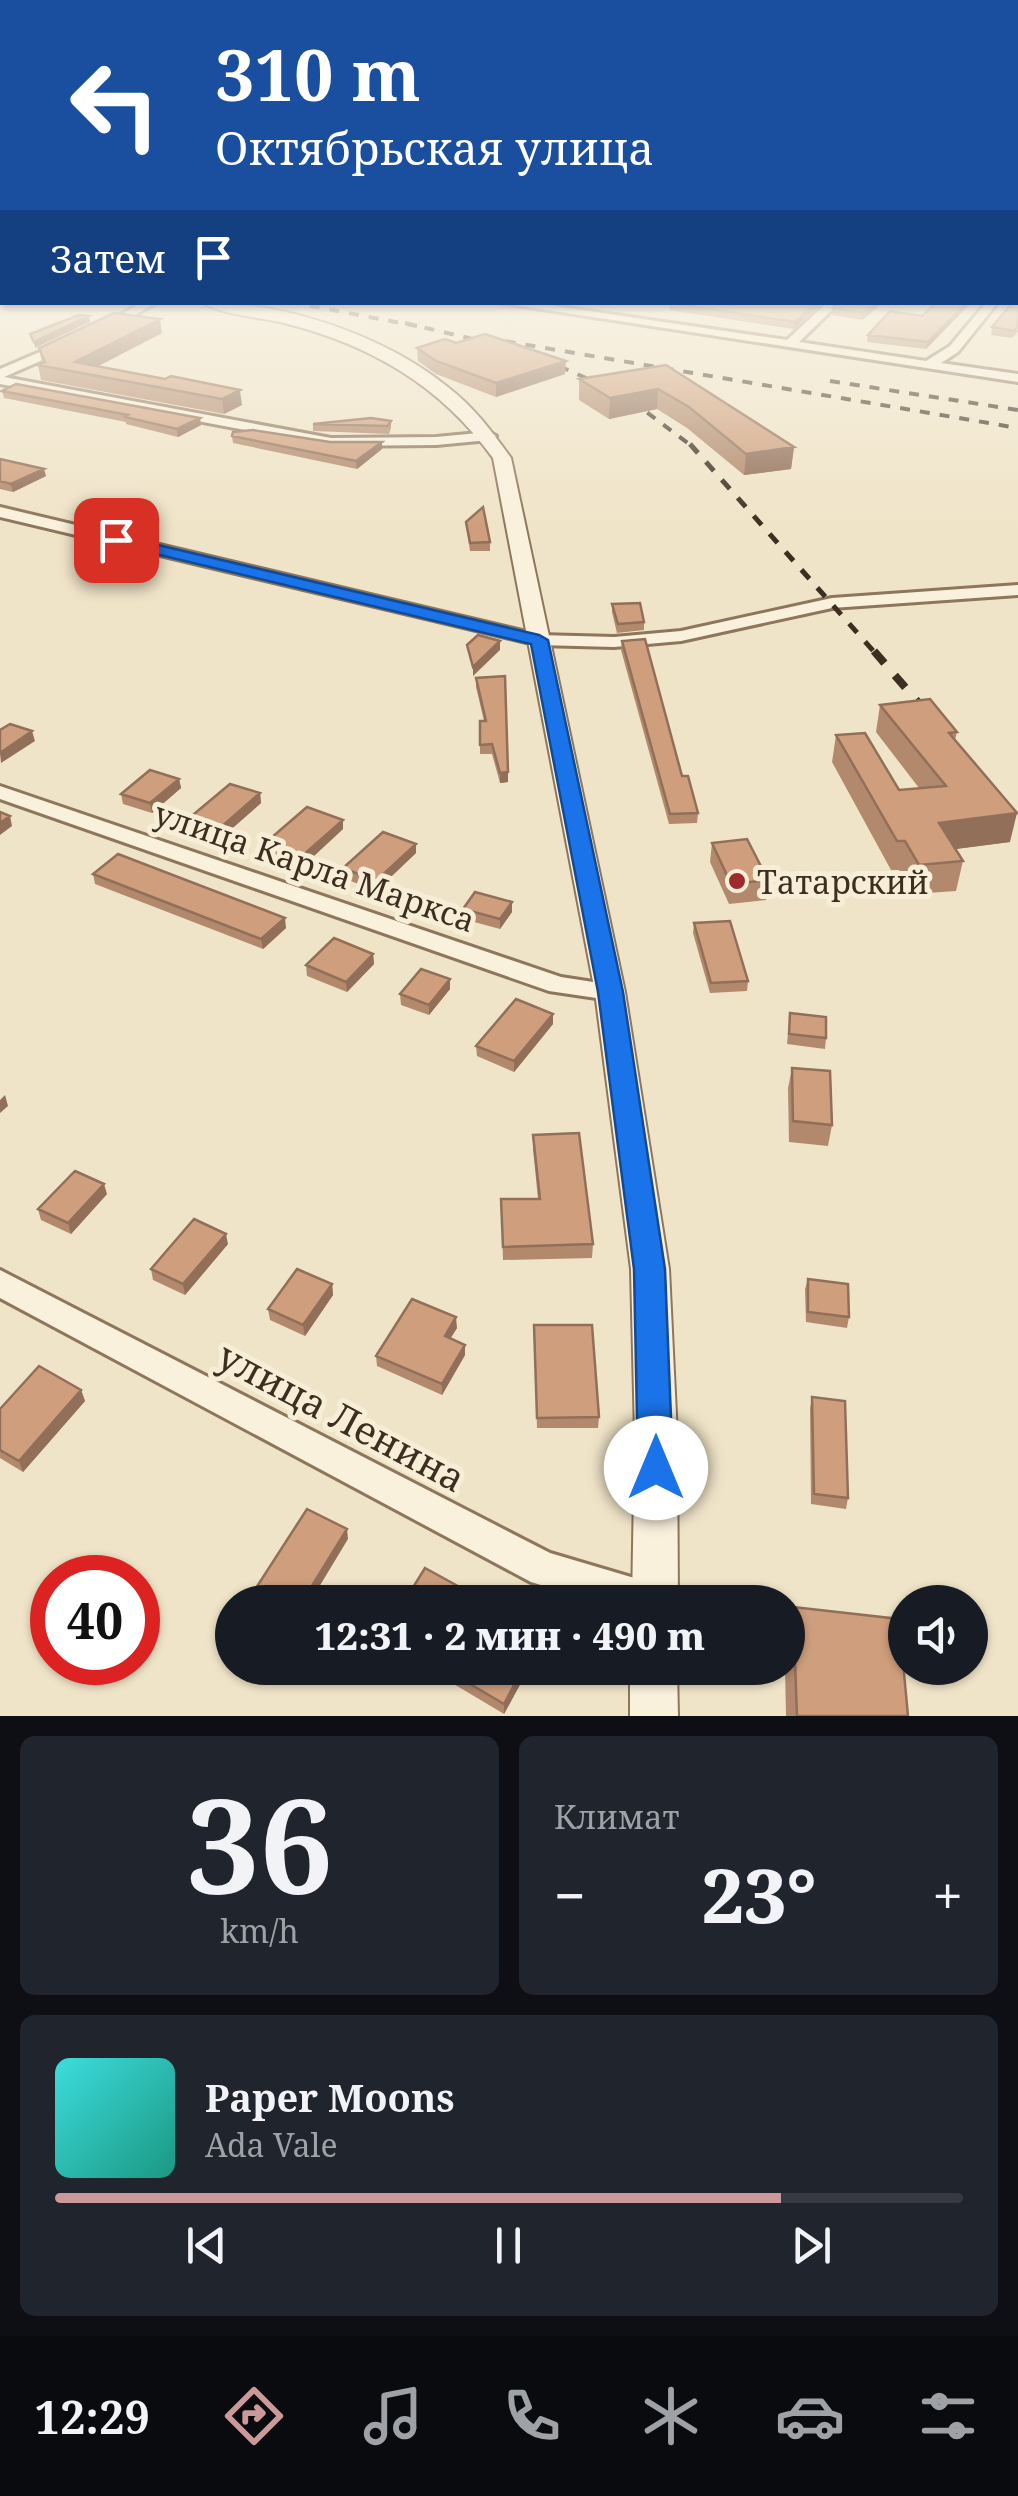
<!DOCTYPE html>
<html lang="ru">
<meta charset="utf-8">
<style>
body{margin:0;font-family:"Noto Serif",serif;background:#20242c;color:#f1f3f6;height:100vh;display:flex;flex-direction:column;font-size:38px;white-space:nowrap}
*{box-sizing:border-box;margin:0}
p{font-size:32px;color:#9ea1a6}
.icon{flex:none;width:55px;height:55px;fill:none;stroke:currentColor;stroke-width:2;stroke-linecap:round;stroke-linejoin:round}
.map{position:relative;height:1716px;overflow:hidden}
.side{display:flex;flex-direction:column;gap:20px;padding:20px;background:#0d0f14;flex:1}
.side>*{flex:none}
.hud{position:absolute;left:0px;top:0px;width:1020px;height:305px;box-shadow:0 2px 8px #0004;background:#1a4fa0;color:#fff;overflow:hidden}
.buttons{position:absolute;left:888px;top:1585px;display:grid;gap:20px}
.buttons a{display:grid;place-items:center;width:100px;height:100px;border-radius:50%;background:#171b24;box-shadow:0 2px 8px #0004;font-size:50px}
.speed{position:absolute;left:30px;top:1555px;display:flex;gap:20px;font-size:50px;font-weight:700;text-align:center}
.speed>*{display:grid;place-content:center;width:130px;height:130px;border-radius:50%;background:#171b24;box-shadow:0 2px 8px #0004;line-height:1}
.speed .limit{border:15px solid #d22;background:#fff;color:#111}
.pin{position:absolute;display:grid;place-items:center;width:85px;height:85px;color:#fff;margin:-42px;border-radius:20px;box-shadow:0 5px 15px #0006}
.me{position:absolute;width:110px;margin:-55px;rotate:0deg;stroke-linejoin:round;filter:drop-shadow(0 0 8px #0008)}
.turn{display:flex;align-items:center;gap:35px;height:210px;padding:0 50px;font-size:45px}
.turn .icon{width:130px;height:130px;stroke-width:2.5}
.turn b{display:block;font-size:70px;line-height:85px}
.then{display:flex;align-items:center;height:95px;padding:0 50px;background:#0003;gap:20px;font-size:38px}
.big{font-size:75px;font-weight:800;line-height:1.1}
.side .card{flex:1;display:flex;flex-direction:column;justify-content:center;gap:15px;min-width:0;padding:0 35px;border-radius:15px;background:#20242c}
.side .dial{align-items:center;gap:0}
.dial b{font-size:130px;line-height:1}
.song{display:flex;align-items:center;gap:30px}
.cover{width:120px;height:120px;border-radius:15px;background:linear-gradient(135deg,hsl(180 70% 55%),hsl(170 70% 35%))}
.played{height:10px;border-radius:5px;background:linear-gradient(90deg,#cc999b 80%,#363941 80%)}
.keys{display:flex;justify-content:space-around;direction:ltr}
.heat{display:flex;justify-content:space-between;align-items:center;font-size:55px;direction:ltr}
.side .tiles{flex:1;display:grid;gap:20px;grid-template-columns:1fr 1fr}
.card:last-child{grid-column:span 2}
.trip{position:absolute;left:215px;top:1585px;width:590px;height:100px;border-radius:50px;background:#171b24;box-shadow:0 2px 8px #0004;font-weight:800;line-height:100px;text-align:center}
.tabs{display:flex;height:160px;justify-content:space-around;align-items:center;background:#090b0e;color:#9ea1a6}
.tabs .icon{width:70px;height:70px}
.tabs .current{color:#cc999b}
.tabs b{font-size:45px;color:#f1f3f6}
.map>svg:first-child{display:block}
.lines{fill:none;stroke-linecap:round;stroke-linejoin:round}
.minor-casing{stroke:#8d765c;stroke-width:6}
.tertiary-casing{stroke:#8d765c;stroke-width:4}
.minor{fill:#faf1dc;fill-rule:evenodd}
.tertiary{fill:#faf1dc;fill-rule:evenodd}
.rail-far2{stroke:#3d2e20;stroke-width:4;stroke-dasharray:10 10;stroke-linecap:butt}
.rail-far1{stroke:#3d2e20;stroke-width:5;stroke-dasharray:12 12;stroke-linecap:butt}
.rail{stroke:#3d2e20;stroke-width:8;stroke-dasharray:16 16;stroke-linecap:butt}
.wall{fill:#b2896c}
.shaded-wall{fill:#916f58}
.building{fill:#cf9f7d;stroke:#916f58;stroke-width:2.5}
.route{fill:#1a73e8;stroke:#114b97;stroke-width:2.5}
.poi-dot{fill:#9e2a2b;stroke:#f7eed8;stroke-width:4}
.labels{text-anchor:middle;dominant-baseline:central;stroke-width:10;stroke-linejoin:round;paint-order:stroke}
.street-label{font-size:32px;fill:#3d2e20;stroke:#f7eed8}
.poi-label{font-size:32px;fill:#3d2e20;stroke:#f7eed8;text-anchor:start}
.near-street-label{font-size:38px;fill:#3d2e20;stroke:#f7eed8}
</style>
<div class="map">
<svg width="1018" height="1716" viewBox="0 0 1018 1716">
<rect width="100%" height="100%" fill="#f0e4c8"/>
<g class="lines">
<defs>
<path id="minor" d="M143,302H157L106,332L96,329Z
M495,302H527L787,340L828,302H840L799,342L926,361L950,346L987,302H998L958,352L941,363L1018,374V382Z
M68,340L74,344L72,347L4,377L331,438L436,437L489,432L496,436L489,440L436,445L331,446L0,384V369Z
M0,507L539,635L614,637L681,631L832,598L1018,585V595L832,608L681,641L614,647L539,645L0,517Z
M0,786L561,977L619,986L623,992L619,998L610,1000L549,991L0,799Z
M0,1270L550,1553L668,1588L673,1602H596L531,1582L0,1298Z"/>
<path id="tertiary" d="M201,302C284,302 384,335 449,388C474,407 493,433 511,458L625,992L669,1269L677,1435L678,1602H632L635,1435L631,1269L595,992L493,458C440,385 371,345 284,323C258,317 223,315 201,302Z
M630,1668H677L678,1716H630Z"/>
</defs>
<!-- minor casing -->
<use href="#minor" class="minor-casing"/>
<!-- tertiary casing -->
<use href="#tertiary" class="tertiary-casing"/>
<!-- minor -->
<use href="#minor" class="minor"/>
<!-- tertiary -->
<use href="#tertiary" class="tertiary"/>
<!-- rail-far2 -->
<path class="rail-far2" d="M290,302L417,326
M405,323L498,345
M486,338L1018,428
M541,358L624,395L693,447
M830,381L1018,410"/>
<!-- rail-far1 -->
<path class="rail-far1" d="M690,444L876,654"/>
<!-- rail -->
<path class="rail" d="M874,651L935,722"/>
</g>
<!-- wall -->
<path class="wall" d="M823,302L794,329L669,310L670,303Z
M884,302L862,320L832,315L833,308Z
M937,302H972L926,349L867,342L868,335L922,316Z
M1013,302L1018,332L1012,338L991,335L992,327Z
M162,333L98,366L165,379L242,405L224,414L41,380L38,365L42,363L39,348Z
M417,348L565,374L496,397L436,374L418,361Z
M666,365L794,447L791,469L744,475L687,428L657,409L609,419L579,400V379Z
M2,391L200,418L201,425L178,437L126,424V422L4,398Z
M391,421V428L389,434L313,431V424Z
M232,436L330,442H382V449L357,469L233,443Z
M0,459L46,476L13,492L0,489Z
M466,522L490,542V551H470Z
M612,604L644,622V630L617,633L612,612Z
M622,641L698,813L697,823L669,824L621,650Z
M476,678L508,782L500,783L492,754H480V721H484L476,687Z
M880,705L957,732L955,740L1010,842L955,849L963,861L956,891L913,894L899,870H891L832,762L836,735L899,790L919,788L876,732Z
M179,779L181,788L152,813L123,804L121,794Z
M260,793L261,803L220,839L190,829L188,819Z
M343,820V829L302,867L265,854L264,844Z
M712,843L768,880L766,900L729,904L710,862Z
M416,853L376,891L343,878V868Z
M93,874L286,928L263,949L95,884Z
M512,902V912L500,929L463,919V909Z
M694,923L748,981L747,991L710,993L693,933Z
M373,954L374,964L347,992L307,976L306,965Z
M450,989L429,1015L401,1005L400,994Z
M790,1013L826,1038L825,1049L787,1044Z
M553,1014V1024L514,1072L477,1056L476,1046Z
M792,1068L832,1125L828,1146L789,1142L788,1088Z
M533,1135L593,1244L592,1258L503,1260L501,1199H538L533,1149Z
M107,1194L71,1234L41,1220L38,1209Z
M228,1244L185,1295L153,1280L151,1269Z
M808,1279L849,1317L847,1328L806,1322L805,1289Z
M332,1284L333,1295L305,1336L270,1320L268,1309Z
M534,1325L599,1417L598,1428H537Z
M457,1328L450,1339L465,1345V1355L442,1395L377,1366L376,1356Z
M81,1390L85,1401L23,1472L0,1458V1409Z
M812,1397L848,1498L846,1509L811,1504L810,1408Z
M793,1607L908,1716H786L785,1668H788V1630Z
M427,1668H529L504,1714Z"/>
<!-- shaded-wall -->
<path class="shaded-wall" d="M816,302H823L794,329L795,322Z
M876,302H884L862,320L863,313Z
M967,302H972L926,349L928,342Z
M89,316L90,322L35,348L34,342Z
M160,319L162,333L83,374L75,362Z
M566,361L565,374L496,397V383Z
M658,389L657,409L609,419L610,398Z
M240,390L242,405L224,414L222,399Z
M200,418L201,425L178,437L177,429Z
M382,442V449L357,469L356,461Z
M794,447L791,469L744,475L746,454Z
M44,469L46,476L13,492L11,484Z
M500,641V650L473,676V667Z
M32,731L35,741L1,763L0,753Z
M508,772V782L500,783V773Z
M179,779L181,788L152,813L150,803Z
M260,793L261,803L220,839L219,829Z
M1017,813L1010,842L933,852L939,823Z
M10,816L12,826L0,835V823Z
M343,820V829L302,867L301,857Z
M416,844V853L376,891V881Z
M512,902V912L500,929V919Z
M285,918L286,928L263,949L261,939Z
M373,954L374,964L347,992L346,982Z
M450,979V989L429,1015V1005Z
M553,1014V1024L514,1072V1061Z
M5,1095L8,1106L0,1113V1100Z
M104,1184L107,1194L71,1234L68,1223Z
M226,1234L228,1244L185,1295L183,1284Z
M332,1284L333,1295L305,1336L303,1325Z
M456,1317L457,1328L445,1347V1336Z
M465,1345V1355L442,1395V1384Z
M81,1390L85,1401L23,1472L19,1461Z
M347,1529L348,1539L310,1602H302Z
M523,1668H529L504,1714V1704Z"/>
<!-- building -->
<path class="building" d="M1018,297V326L1014,331L992,327L1013,302H1018Z
M671,302H816L795,322L670,303Z
M838,302H876L863,313L833,308Z
M937,302H967L928,342L868,335L890,311L922,316Z
M114,313L160,319L75,362L165,379L171,376L240,390L222,399L38,365L45,362L39,348Z
M79,315L89,316L34,342L30,334Z
M485,334L566,361L496,383L436,361L417,348L445,339L456,343Z
M666,365L794,447L746,454L689,407L658,389L610,398L579,379Z
M16,384L200,418L177,429L125,417L128,415L2,391Z
M371,418L391,421L388,426L313,424Z
M253,430L330,442H382L356,461L232,436L233,432Z
M0,459L44,469L11,484L0,481Z
M483,507L490,542L470,543L466,522Z
M640,603L644,622L618,624L612,604Z
M478,635L500,641L473,667L467,645Z
M645,639L682,776H688L698,813L670,814L622,641Z
M505,676L508,772L500,773L492,744L480,745V721H486L476,678Z
M930,699L957,732L949,733L1017,813L939,823L963,861L919,865L905,841H897L836,735L865,733L899,790L946,786L880,705Z
M10,724L32,731L0,753V730Z
M150,770L179,779L150,803L121,794Z
M230,784L260,793L219,829L188,819Z
M307,807L343,820L301,857L264,844Z
M0,812L10,816L0,823Z
M383,832L416,844L376,881L343,868Z
M747,839L768,880L731,884L712,843Z
M118,854L285,918L261,939L93,874Z
M475,892L512,902L500,919L463,909Z
M730,921L748,981L711,983L694,923Z
M334,938L373,954L346,982L306,965Z
M421,969L450,979L429,1005L400,994Z
M516,999L553,1014L514,1061L476,1046Z
M790,1013L826,1017V1038L789,1034Z
M792,1068L830,1071L832,1125L793,1121Z
M579,1133L593,1244L503,1247L501,1199H540L533,1135Z
M75,1171L104,1184L68,1223L38,1209Z
M194,1219L226,1234L183,1284L151,1269Z
M297,1269L332,1284L303,1325L268,1309Z
M808,1279L848,1284L849,1317L808,1312Z
M412,1299L456,1317L445,1336L465,1345L442,1384L376,1356Z
M534,1325H592L599,1417L537,1418Z
M39,1366L81,1390L19,1461L0,1450V1409Z
M812,1397L845,1401L848,1498L814,1494Z
M307,1509L347,1529L302,1602H247Z
M425,1568L487,1602H404Z
M793,1607L899,1619L908,1716H797Z
M443,1668H523L504,1704Z"/>
<!-- sky -->
<linearGradient id="sky" x2="0" y2="1"><stop stop-color="#8fbad6"/><stop offset="0.54" stop-color="#f8f3e6"/><stop offset="1" stop-color="#f8f3e6" stop-opacity="0"/></linearGradient>
<rect width="1018" height="525" fill="url(#sky)"/>
<!-- route -->
<path class="route" d="M116,535L539,635L548,640L623,992L665,1269L673,1468L668,1480L656,1485L643,1480L638,1468L634,1269L598,992L531,644L110,543L107,540Z"/>
<!-- markers -->
<circle class="poi-dot" cx="737" cy="881" r="10"/>
<g class="labels">
<!-- street labels -->
<g class="street-label">
<text transform="translate(315 866) rotate(19)">улица Карла Маркса</text>
</g>
<!-- poi labels -->
<g class="poi-label">
<text x="757" y="881">Татарский</text>
</g>
<!-- near-street labels -->
<g class="near-street-label">
<text transform="translate(342 1416) rotate(28)">улица Ленина</text>
</g>
</g>
</svg>
<div class="buttons">
<a><svg class="icon" aria-label="sound" viewBox="0 0 24 24"><path d="M4 9h4l5-4v14l-5-4H4zM17 9q2 3 0 6"/></svg></a>
</div>
<div class="speed"><div class="limit">40</div></div>
<div class="pin" style="left:116px;top:540px;background:#d93025"><svg class="icon" aria-label="arrive" viewBox="0 0 24 24"><path d="M6 21V4h12l-3 4 3 4H6"/></svg></div>
<svg class="me" style="left:656px;top:1468px" viewBox="-20 -20 40 40"><circle r="19" fill="#fff"/><path d="M0-13L10 11 0 6-10 11z" fill="#1a73e8"/></svg>
<div class="trip">12:31 · 2 мин · 490 m</div>
<div class="hud">
<div class="turn"><svg class="icon" aria-label="left" viewBox="0 0 24 24"><path d="M17 20v-9H6M10 6l-5 5 5 5"/></svg><div><b>310 m</b>Октябрьская улица</div></div>
<div class="then">Затем<svg class="icon" aria-label="arrive" viewBox="0 0 24 24"><path d="M6 21V4h12l-3 4 3 4H6"/></svg></div>
</div>
</div>
<section class="side">
<div class="tiles">
<div class="card dial"><b>36</b><p>km/h</p></div>
<div class="card"><p>Климат</p>
<div class="heat"><a>−</a><b class="big">23°</b><a>+</a></div>
</div>
<div class="card">
<div class="song"><i class="cover"></i><div><b>Paper Moons</b><p>Ada Vale</p></div></div>
<div class="played"></div>
<div class="keys"><svg class="icon" aria-label="previous" viewBox="0 0 24 24"><path d="M18 5L8 12l10 7zM5 5v14"/></svg><svg class="icon" aria-label="pause" viewBox="0 0 24 24"><path d="M8 5v14M16 5v14"/></svg><svg class="icon" aria-label="next" viewBox="0 0 24 24"><path d="M6 5l10 7-10 7zM19 5v14"/></svg></div>
</div>
</div>
</section>
<nav class="tabs">
<b>12:29</b>
<svg class="icon current" aria-label="directions" viewBox="0 0 24 24"><path d="M12 3l9 9-9 9-9-9zM9 14v-3h6M13 9l2 2-2 2"/></svg>
<svg class="icon" aria-label="music" viewBox="0 0 24 24"><path d="M9 18V5l10-2v13"/><circle cx="6" cy="18" r="3"/><circle cx="16" cy="16" r="3"/></svg>
<svg class="icon" aria-label="phone" viewBox="0 0 24 24"><path d="M5 4h4l2 5-3 2q2 4 5 5l2-3 5 2v4C11 20 4 13 5 4z"/></svg>
<svg class="icon" aria-label="climate" viewBox="0 0 24 24"><path d="M12 3v18M4 7l16 10M4 17L20 7"/></svg>
<svg class="icon" aria-label="car" viewBox="0 0 24 24"><path d="M5 17H2v-5l4-1 3-4h7l3 4 3 1v5h-3M9 17h6M6 11h13"/><circle cx="7" cy="17" r="2"/><circle cx="17" cy="17" r="2"/></svg>
<svg class="icon" aria-label="filters" viewBox="0 0 24 24"><path d="M4 7h16M4 17h16"/><circle cx="9" cy="7" r="2"/><circle cx="15" cy="17" r="2"/></svg>
</nav>
